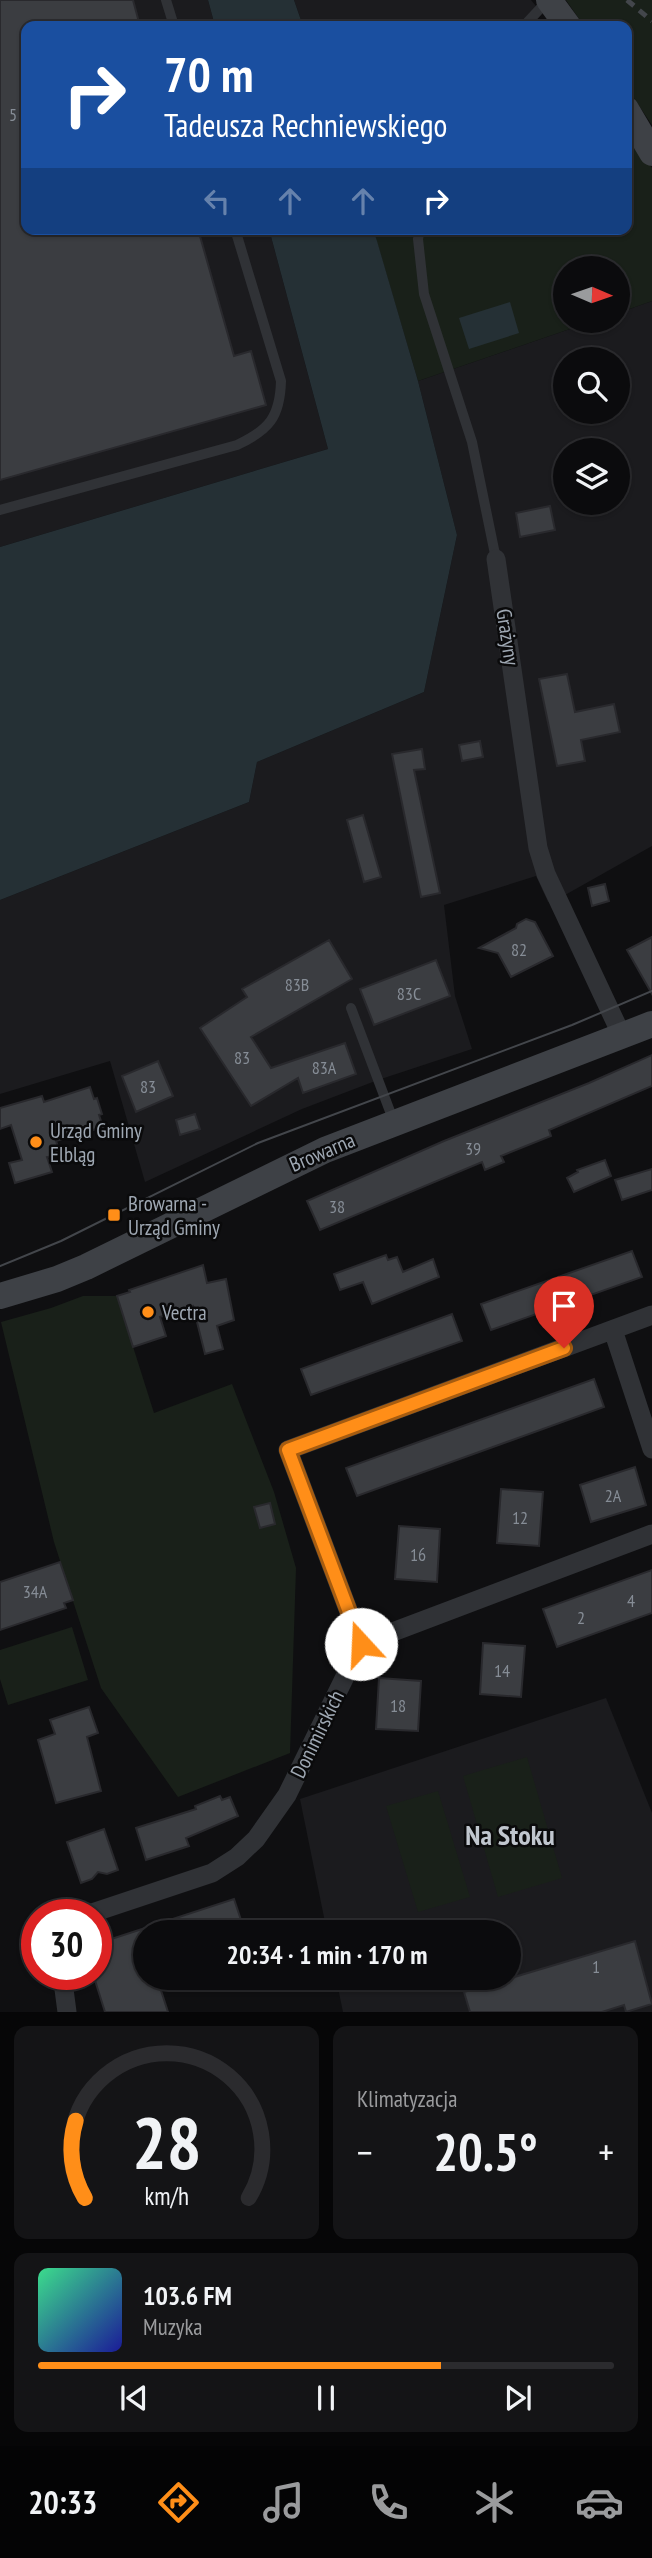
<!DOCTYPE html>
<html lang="pl">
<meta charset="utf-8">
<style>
body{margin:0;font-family:"PT Sans Narrow",sans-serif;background:#141416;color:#f1f3f6;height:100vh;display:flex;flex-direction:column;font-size:26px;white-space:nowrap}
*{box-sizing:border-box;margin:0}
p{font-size:23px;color:#9a9b9d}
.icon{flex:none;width:38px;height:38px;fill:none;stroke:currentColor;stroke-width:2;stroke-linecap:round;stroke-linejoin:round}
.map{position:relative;height:2012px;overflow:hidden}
.sheet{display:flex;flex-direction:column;gap:14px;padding:14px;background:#060607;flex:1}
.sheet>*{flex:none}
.banner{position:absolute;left:21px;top:21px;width:611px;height:214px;border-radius:14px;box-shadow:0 2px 5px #0004,0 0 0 2px #2b2b2e;background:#1a4fa0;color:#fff;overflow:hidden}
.needle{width:46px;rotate:92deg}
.tools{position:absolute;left:553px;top:256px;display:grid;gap:14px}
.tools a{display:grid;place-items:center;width:77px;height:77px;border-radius:50%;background:#0b0b0d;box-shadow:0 2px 5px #0004,0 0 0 2px #2b2b2e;font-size:35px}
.speed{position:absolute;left:21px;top:1899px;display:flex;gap:14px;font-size:35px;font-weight:700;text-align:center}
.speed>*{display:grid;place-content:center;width:91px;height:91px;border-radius:50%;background:#0b0b0d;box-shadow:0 2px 5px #0004,0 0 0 2px #2b2b2e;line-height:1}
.speed .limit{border:10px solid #d22;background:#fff;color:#111}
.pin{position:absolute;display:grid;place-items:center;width:60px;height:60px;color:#fff;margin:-72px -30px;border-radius:50% 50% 50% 0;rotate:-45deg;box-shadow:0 0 7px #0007}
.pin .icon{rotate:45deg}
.me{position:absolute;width:77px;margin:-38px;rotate:340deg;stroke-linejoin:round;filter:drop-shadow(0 0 5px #0008)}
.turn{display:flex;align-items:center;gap:24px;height:147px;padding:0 28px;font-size:32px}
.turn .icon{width:91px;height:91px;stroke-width:2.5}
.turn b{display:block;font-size:49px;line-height:60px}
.lanes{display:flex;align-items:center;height:66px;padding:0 28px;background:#0003;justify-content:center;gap:35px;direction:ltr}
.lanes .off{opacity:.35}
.big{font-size:52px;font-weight:800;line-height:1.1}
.sheet .widget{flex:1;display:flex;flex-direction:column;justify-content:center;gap:10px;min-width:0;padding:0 24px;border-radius:14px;background:#141416}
.sheet .dial{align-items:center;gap:0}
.dial svg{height:182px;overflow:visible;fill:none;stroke:#2b2b2e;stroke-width:7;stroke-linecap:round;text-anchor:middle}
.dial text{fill:#f1f3f6;stroke:none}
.song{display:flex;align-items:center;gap:21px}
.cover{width:84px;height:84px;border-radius:10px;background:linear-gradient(135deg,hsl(150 70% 55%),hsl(240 70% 35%))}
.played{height:7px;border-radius:4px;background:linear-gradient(90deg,#ff8e18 70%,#2b2b2e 70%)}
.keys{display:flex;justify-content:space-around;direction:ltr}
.heat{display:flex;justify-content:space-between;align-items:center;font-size:38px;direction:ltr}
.sheet .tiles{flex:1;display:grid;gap:14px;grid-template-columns:1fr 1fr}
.widget:last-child{grid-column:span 2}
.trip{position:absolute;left:133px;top:1920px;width:388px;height:70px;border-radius:35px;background:#0b0b0d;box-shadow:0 2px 5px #0004,0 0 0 2px #2b2b2e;font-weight:800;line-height:70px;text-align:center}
.tab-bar{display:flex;height:112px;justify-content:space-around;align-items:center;background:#040405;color:#9a9b9d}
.tab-bar .icon{width:49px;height:49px}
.tab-bar .selected{color:#ff8e18}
.tab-bar b{font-size:32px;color:#f1f3f6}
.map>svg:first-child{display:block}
.built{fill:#1b1b1e;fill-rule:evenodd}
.green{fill:#192019}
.water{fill:#253035}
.building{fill:#3b3d41;stroke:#29292d;stroke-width:2}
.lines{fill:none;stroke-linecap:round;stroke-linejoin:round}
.service{stroke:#303236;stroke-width:10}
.minor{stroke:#303236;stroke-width:19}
.secondary{stroke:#3e4146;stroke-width:26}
.tram{stroke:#43464b;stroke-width:2}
.rail{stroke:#43464b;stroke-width:5;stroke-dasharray:9 7;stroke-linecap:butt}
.route-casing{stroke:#a65c10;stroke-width:18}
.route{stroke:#ff8e18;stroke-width:12}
.poi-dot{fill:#ff8e18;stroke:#0a0a0b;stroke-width:2.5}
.labels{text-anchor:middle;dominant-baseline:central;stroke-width:5;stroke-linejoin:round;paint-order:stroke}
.number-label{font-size:18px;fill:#868d96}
.street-label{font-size:21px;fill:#9fa8b3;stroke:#0a0a0b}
.poi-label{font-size:21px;fill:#9fa8b3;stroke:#0a0a0b;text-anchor:start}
.district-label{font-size:28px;font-weight:bold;fill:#c0c6ce;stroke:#0a0a0b}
</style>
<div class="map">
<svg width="652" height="2012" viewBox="0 0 652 2012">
<rect width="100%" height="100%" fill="#0f0f11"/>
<!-- built -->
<path class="built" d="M0,0H208L215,26H26V229H269L328,449L0,547Z
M294,0H531L536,6L520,26H303Z
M652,301V846L565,895L548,902L536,876L444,905L455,996L472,1049L378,1080L302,1109L145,1182L110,1061L0,1094V900L249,802L257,762L424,692L457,535L418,381L596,320H618V313ZM565,359H618V411H565ZM565,450H618V502H565Z
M606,1698L652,1813V2012H343L336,1978H509V1932H327L300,1799Z"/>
<!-- green -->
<path class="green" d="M566,0H652V125L627,88L626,26H584Z
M627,128L652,168V301L618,313V268H565V320H596L418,381L373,229H626Z
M83,1296H117L154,1413L232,1384L274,1492L296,1568L290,1753L178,1797L101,1688L54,1542L1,1322L51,1308Z
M72,1627L88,1680L8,1705L0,1679V1650Z
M527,1757L562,1878L498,1897L463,1776Z
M438,1791L470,1897L418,1912L386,1806Z"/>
<!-- water -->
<path class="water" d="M208,0H294L303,26H215Z
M269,229H373L377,241L418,381L457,535L424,692L257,762L249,802L0,900V547L328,449Z
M510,302L519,333L469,349L459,318Z"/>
<!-- building -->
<path class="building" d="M0,0H133L140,26H26V229H198L234,356L251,351L266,405L0,480Z
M550,506L555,530L520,537L516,513Z
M567,674L575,712L614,704L620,732L581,740L585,761L557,766L539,679Z
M480,741L483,757L462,761L459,745Z
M422,749L425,769L414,770L440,893L421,897L392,754Z
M363,815L381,877L364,882L347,820Z
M605,884L609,901L592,906L588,888Z
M526,919L535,922L553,956L511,977L498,953L479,948L516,928L517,924Z
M652,937V994L627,950Z
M329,940L352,979L251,1037L271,1068L345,1043L356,1074L303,1093L298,1078L251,1106L200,1028L247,997L242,989Z
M436,960L450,996L374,1025L360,989Z
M652,1055V1086L549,1130L551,1136L501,1156L504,1162L485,1170L482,1162L320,1230L307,1201L444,1141L589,1083Z
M158,1061L173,1096L136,1112L122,1076Z
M90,1087L94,1099L97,1098L102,1114L99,1115L103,1127L56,1141L61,1155L47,1157L52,1172L15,1183L9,1163L22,1160L11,1125L0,1129V1108L42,1096L44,1102Z
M195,1114L200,1129L180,1135L176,1120Z
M605,1160L611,1176L574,1192L567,1178L578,1172L577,1170Z
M652,1169V1190L622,1200L615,1180Z
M632,1251L642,1277L491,1330L481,1304Z
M386,1255L388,1260L397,1257L403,1272L433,1259L439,1277L372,1304L363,1282L340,1290L334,1274Z
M203,1265L207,1283L226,1279L234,1320L217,1326L223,1349L205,1354L193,1306L160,1317L166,1336L133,1347L117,1296L130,1292L129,1290Z
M452,1314L462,1341L311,1395L301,1369Z
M594,1379L604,1407L357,1496L346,1468Z
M635,1467L646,1505L591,1522L580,1485Z
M501,1489L543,1492L539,1546L497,1543Z
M270,1503L275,1524L260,1528L254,1507Z
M399,1526L440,1529L437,1582L395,1579Z
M60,1562L73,1600L64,1603L66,1608L0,1630V1582Z
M652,1570V1613L557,1647L543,1609Z
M483,1643L525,1646L521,1697L480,1694Z
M379,1678L421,1681L418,1731L376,1729Z
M89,1707L98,1733L87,1737L101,1791L56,1803L38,1740L55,1734L50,1720Z
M220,1796L222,1800L230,1797L238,1816L186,1838L189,1846L146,1860L136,1828L196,1809L195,1806Z
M104,1829L118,1870L107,1874L98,1872L92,1879L81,1883L67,1842Z
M234,1899L245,1932H145V1978H157L168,2012H105L93,1974H96V1944Z
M635,1941L652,2004L626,2012L624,2005L602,2012H470L464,1992Z"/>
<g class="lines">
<!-- service -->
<path class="service" d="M166,0L174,26
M524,26L548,0
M420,229L418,239L424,294L472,442L496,559
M0,510L237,445C269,430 280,417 281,381L235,229
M351,1008L394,1122"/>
<!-- minor -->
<path class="minor" d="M496,559L538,848L546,874L622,1036
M613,1330L652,1449
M361,1644L652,1534
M89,1914L212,1873L237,1857L256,1839L287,1795L361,1644L288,1450L652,1315
M62,1974L67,2012"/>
<!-- secondary -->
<path class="secondary" d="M549,0L568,26
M626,109L652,153
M0,1296L57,1279L86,1267L325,1150L652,1024"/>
<!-- tram -->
<path class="tram" d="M0,1266L61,1241L258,1143L572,1025L652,991"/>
<!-- rail -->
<path class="rail" d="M627,0L652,21"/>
</g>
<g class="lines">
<defs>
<path id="route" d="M361,1644L288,1450L564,1348"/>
</defs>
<!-- route casing -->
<use href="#route" class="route-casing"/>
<!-- route -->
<use href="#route" class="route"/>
</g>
<!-- markers -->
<g class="poi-dot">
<circle cx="36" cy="1142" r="7"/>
<rect x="107" y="1208" width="14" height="14" rx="3.5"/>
<circle cx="148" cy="1312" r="7"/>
</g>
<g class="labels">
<!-- number labels -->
<g class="number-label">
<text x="13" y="114">5</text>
<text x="519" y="949">82</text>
<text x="297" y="984">83B</text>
<text x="409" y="993">83C</text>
<text x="242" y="1057">83</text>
<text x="324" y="1067">83A</text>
<text x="148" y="1086">83</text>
<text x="473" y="1148">39</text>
<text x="337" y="1206">38</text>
<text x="613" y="1495">2A</text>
<text x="520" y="1517">12</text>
<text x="418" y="1554">16</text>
<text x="35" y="1591">34A</text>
<text x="631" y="1600">4</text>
<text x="581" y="1617">2</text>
<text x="502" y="1670">14</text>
<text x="398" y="1705">18</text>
<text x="596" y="1966">1</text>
</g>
<!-- street labels -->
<g class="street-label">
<text transform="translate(508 637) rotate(81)">Grażyny</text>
<text transform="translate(322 1152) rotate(-23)">Browarna</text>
<text transform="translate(317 1734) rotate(-64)">Donimirskich</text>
</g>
<!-- poi labels -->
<g class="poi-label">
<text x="50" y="1130">Urząd Gminy<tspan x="50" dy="24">Elbląg</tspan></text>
<text x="128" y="1203">Browarna -<tspan x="128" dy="24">Urząd Gminy</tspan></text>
<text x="162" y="1312">Vectra</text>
</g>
<!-- district labels -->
<g class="district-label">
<text x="510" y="1834">Na Stoku</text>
</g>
</g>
</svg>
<div class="tools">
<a><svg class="needle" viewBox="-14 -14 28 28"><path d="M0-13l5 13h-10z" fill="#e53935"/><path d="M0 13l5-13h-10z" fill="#9a9b9d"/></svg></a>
<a><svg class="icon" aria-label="search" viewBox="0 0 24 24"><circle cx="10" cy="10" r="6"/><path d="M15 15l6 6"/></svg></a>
<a><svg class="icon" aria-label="layers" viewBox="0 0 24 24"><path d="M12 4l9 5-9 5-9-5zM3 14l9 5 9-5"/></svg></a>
</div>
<div class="speed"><div class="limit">30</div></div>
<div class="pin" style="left:564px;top:1348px;background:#d93025"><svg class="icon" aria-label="arrive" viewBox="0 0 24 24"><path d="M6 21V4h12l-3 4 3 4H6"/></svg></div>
<svg class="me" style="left:361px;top:1644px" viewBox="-20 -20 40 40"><circle r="19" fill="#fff"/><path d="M0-13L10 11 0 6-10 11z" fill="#ff8e18"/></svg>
<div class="trip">20:34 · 1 min · 170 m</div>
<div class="banner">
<div class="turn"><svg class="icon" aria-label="right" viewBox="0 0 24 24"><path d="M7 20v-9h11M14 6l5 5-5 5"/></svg><div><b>70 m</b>Tadeusza Rechniewskiego</div></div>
<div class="lanes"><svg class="icon off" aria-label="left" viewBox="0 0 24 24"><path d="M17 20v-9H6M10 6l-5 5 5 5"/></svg><svg class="icon off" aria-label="ahead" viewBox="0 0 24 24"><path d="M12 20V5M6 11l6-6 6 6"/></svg><svg class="icon off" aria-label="ahead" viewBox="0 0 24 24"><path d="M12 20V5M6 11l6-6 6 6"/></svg><svg class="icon" aria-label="right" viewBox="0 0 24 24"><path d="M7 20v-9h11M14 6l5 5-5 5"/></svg></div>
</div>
</div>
<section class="sheet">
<div class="tiles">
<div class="widget dial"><svg viewBox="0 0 100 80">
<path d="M14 69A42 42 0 1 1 86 69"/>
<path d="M14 69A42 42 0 0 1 10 35" stroke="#ff8e18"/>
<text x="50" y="56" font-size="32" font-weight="700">28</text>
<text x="50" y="72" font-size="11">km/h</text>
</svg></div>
<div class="widget"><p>Klimatyzacja</p>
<div class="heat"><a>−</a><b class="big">20.5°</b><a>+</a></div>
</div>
<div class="widget">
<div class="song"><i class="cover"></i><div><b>103.6 FM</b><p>Muzyka</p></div></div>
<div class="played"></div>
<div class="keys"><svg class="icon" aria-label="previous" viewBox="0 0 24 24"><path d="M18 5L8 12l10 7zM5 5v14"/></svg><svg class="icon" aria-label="pause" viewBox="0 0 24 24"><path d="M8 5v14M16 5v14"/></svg><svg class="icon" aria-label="next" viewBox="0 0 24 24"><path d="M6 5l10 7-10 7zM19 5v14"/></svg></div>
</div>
</div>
</section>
<nav class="tab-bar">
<b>20:33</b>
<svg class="icon selected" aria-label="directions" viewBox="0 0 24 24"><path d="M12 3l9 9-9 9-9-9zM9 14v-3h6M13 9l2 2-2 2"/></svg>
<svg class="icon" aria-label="music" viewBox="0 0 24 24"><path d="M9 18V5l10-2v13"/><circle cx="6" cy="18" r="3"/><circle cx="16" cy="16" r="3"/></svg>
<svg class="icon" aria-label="phone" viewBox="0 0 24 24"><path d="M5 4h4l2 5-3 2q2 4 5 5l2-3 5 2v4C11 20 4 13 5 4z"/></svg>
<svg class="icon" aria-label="climate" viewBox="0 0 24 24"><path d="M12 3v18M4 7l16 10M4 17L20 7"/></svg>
<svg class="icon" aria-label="car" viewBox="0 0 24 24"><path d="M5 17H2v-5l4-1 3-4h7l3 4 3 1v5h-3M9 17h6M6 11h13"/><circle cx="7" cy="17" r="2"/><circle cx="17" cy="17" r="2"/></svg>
</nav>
